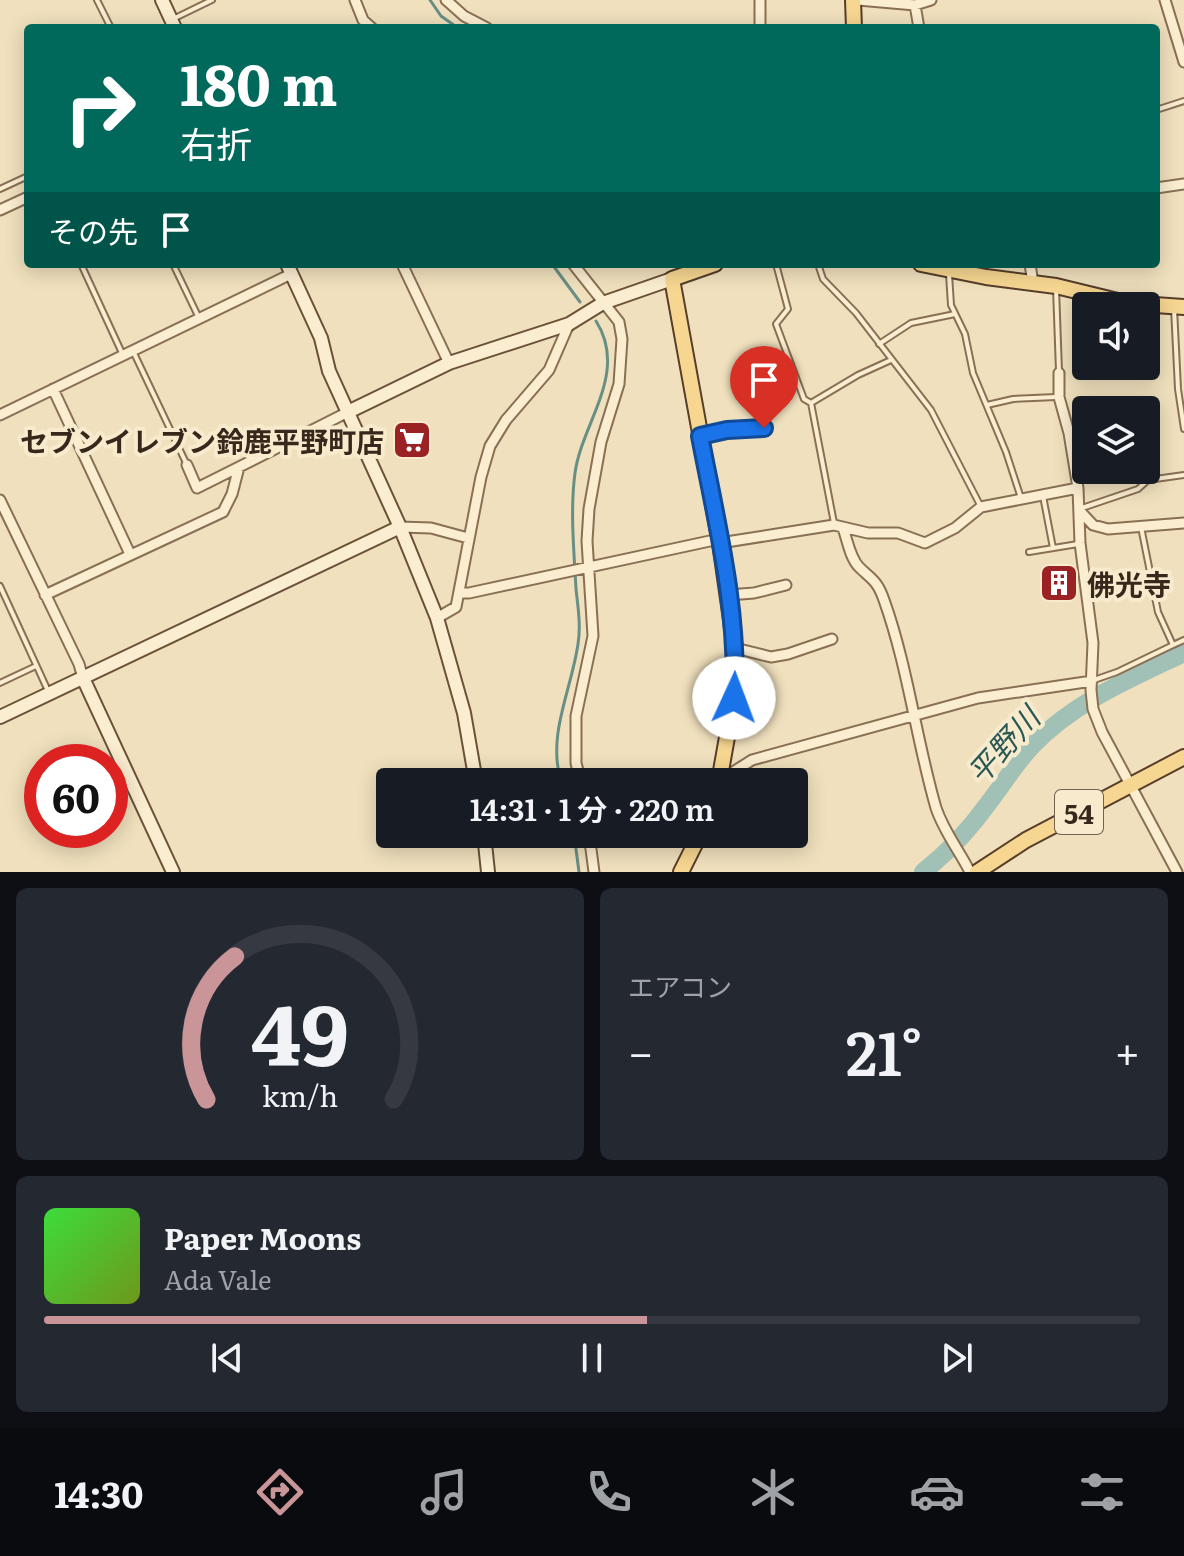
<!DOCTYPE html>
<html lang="ja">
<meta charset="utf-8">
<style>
body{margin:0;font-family:Literata,"Noto Sans JP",serif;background:#242831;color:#f1f3f6;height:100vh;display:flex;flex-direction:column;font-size:30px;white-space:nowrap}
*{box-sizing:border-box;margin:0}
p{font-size:26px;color:#9ea1a6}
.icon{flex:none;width:44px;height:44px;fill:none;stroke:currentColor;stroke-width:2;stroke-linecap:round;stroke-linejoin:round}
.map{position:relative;height:872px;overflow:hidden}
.panel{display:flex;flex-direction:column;gap:16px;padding:16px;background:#0d0f14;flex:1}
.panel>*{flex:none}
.top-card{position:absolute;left:24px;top:24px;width:1136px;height:244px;border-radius:8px;box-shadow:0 4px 20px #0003;background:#00695c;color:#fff;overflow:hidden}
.tools{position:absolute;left:1072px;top:292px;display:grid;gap:16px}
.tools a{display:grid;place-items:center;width:88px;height:88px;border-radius:8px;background:#171b24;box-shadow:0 4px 20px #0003;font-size:40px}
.speed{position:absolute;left:24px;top:744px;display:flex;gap:16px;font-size:40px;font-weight:700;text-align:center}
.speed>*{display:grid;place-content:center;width:104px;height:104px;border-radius:50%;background:#171b24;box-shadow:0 4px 20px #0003;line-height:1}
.speed .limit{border:12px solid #d22;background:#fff;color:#111}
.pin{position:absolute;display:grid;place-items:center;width:68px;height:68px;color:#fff;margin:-82px -34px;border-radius:50% 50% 50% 0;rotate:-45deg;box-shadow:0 0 8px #0007}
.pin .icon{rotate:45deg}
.me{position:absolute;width:88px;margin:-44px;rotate:2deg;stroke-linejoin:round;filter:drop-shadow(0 0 6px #0008)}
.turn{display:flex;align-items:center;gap:28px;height:168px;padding:0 24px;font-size:36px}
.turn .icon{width:104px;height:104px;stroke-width:2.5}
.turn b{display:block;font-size:56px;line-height:68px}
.then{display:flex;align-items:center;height:76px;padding:0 24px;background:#0003;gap:16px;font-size:30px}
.big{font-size:60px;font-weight:600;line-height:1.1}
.panel .tile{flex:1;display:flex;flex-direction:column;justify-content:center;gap:12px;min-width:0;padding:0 28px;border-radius:12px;background:#242831}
.panel .dial{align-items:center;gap:0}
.dial svg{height:208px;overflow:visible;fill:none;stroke:#363941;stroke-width:7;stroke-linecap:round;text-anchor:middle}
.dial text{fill:#f1f3f6;stroke:none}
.song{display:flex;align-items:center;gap:24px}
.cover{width:96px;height:96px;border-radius:12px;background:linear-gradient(135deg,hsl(120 70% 55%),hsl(80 70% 35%))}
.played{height:8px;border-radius:4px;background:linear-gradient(90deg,#ca9598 55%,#363941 55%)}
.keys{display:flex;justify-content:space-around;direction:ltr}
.heat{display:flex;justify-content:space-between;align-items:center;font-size:44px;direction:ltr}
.panel .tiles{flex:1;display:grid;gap:16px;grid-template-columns:1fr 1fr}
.tile:last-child{grid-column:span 2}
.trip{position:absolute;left:376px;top:768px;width:432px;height:80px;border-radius:8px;background:#171b24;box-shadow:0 4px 20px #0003;font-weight:600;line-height:80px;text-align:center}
.tab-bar{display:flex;height:128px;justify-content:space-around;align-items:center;background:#090b0e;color:#9ea1a6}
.tab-bar .icon{width:56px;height:56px}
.tab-bar .selected{color:#ca9598}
.tab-bar b{font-size:36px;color:#f1f3f6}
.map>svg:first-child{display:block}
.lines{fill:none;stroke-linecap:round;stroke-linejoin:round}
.stream{stroke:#688f85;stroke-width:3}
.river{stroke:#a1c1b7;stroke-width:18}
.lane-casing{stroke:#897055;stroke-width:8}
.street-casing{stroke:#897055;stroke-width:13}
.secondary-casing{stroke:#6a5138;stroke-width:16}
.primary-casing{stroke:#563e2a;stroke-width:18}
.lane{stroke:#fbedd0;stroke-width:4}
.street{stroke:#fbedd0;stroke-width:9}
.secondary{stroke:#fbedd0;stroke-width:12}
.primary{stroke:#f7d691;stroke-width:14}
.route-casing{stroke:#114b97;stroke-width:20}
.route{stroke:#1a73e8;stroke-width:14}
.labels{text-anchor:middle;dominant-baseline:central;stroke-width:8;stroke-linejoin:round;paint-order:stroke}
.shield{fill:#f7eacd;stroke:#716250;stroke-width:2}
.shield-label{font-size:26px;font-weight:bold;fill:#37281b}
.poi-label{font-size:28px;font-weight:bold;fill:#37281b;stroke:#f7eacd;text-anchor:end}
.water-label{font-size:30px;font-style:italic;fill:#295854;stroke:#f7eacd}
</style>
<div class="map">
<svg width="1184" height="872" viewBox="0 0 1184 872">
<rect width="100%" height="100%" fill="#f0e0bd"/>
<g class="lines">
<!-- stream -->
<path class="stream" d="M430,0L441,16L458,28
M552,264L580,302
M561,782C547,734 571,692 578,644C581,626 578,607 576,589C574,551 570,510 575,473C582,422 629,373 596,321
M574,834L579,872"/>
<!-- river -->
<path class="river" d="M923,872C947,853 969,830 987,805C1002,786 1015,764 1032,746C1074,702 1130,679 1184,653"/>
<defs>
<path id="lane" d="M97,0L111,28
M175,18L212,0
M1156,110L1184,101
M0,189L28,176
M81,264L122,353
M173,264L198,316
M776,264L788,309L776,324L804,399L811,403L834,523
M818,264L823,279L856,313L931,410L980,505
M949,274L951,305L965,334L973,373L1006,452L1021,498
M1056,288L1059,371
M1174,308L1178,389L1184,429
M879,344L911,323L955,314
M133,351L187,465
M811,403L858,375L891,360
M987,405L1013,399L1056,397
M1043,496L1053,548
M1082,508L1138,489L1148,480L1184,475
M1029,552L1078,544
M0,586L49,693
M1173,645L1184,640
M1094,680L1117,672L1173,645L1158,612L1141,527
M0,683L36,666"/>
<path id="street" d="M355,0L363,20L372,28
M446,0L464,16L487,28
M858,0L915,5L931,0
M1165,0L1184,62
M915,5L919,28
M760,28V0
M1156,188L1184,184
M0,210L28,197
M402,264L449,363
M573,264L619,322L622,339L619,384L601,442L589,509L587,541L593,636L576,716V763L581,782
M1030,264L1033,283
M1059,373V397L1069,433L1078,488L1080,543L1093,643L1091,690L1093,709L1102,732L1177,872
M53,389L130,554
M0,415L291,274
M700,436L727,430L764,428
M187,465L197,488L239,467
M0,500L79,664L83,678
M1079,510L1093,525L1108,529L1184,523
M400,527L431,528L468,538
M843,528C847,539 850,558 859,567C872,580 877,580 884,600C908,667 916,739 936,808C944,832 959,850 970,872
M720,543L834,525L868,533H898L925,543L955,528L981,507L1078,488
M459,593H469L719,539
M45,595L223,512L232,494L239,467L348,412
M728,595L754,593L786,585
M437,618L456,607L481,477L490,446L506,420L549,370L569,324
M735,648L771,657L788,654L832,639
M719,781L752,760L978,698L1092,681
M589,834L594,872"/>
<path id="secondary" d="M162,0L175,28
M287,264L321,338L329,371L400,527L437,618L464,713L476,782
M348,412L449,363L569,324L603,303L672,279
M83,678L173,872
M0,717L400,527
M484,834L488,872"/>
<path id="primary" d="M853,0L854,28
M715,264L672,279L720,543L735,648L734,698L719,782
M921,264L986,277L1056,286L1126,303L1184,307
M681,872L700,834
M977,872L1026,840L1184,757"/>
</defs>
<!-- lane casing -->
<use href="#lane" class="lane-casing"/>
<!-- street casing -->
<use href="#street" class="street-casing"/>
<!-- secondary casing -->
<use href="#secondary" class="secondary-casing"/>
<!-- primary casing -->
<use href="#primary" class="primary-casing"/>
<!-- lane -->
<use href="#lane" class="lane"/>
<!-- street -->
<use href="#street" class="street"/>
<!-- secondary -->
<use href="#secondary" class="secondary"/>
<!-- primary -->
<use href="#primary" class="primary"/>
</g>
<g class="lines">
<defs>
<path id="route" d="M734,698C739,610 716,521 700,436L727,430L764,428"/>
</defs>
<!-- route casing -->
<use href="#route" class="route-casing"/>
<!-- route -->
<use href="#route" class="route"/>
</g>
<!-- icons -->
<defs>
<symbol id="supermarket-square" viewBox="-11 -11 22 22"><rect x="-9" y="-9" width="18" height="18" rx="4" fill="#9b2224" stroke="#f7eacd"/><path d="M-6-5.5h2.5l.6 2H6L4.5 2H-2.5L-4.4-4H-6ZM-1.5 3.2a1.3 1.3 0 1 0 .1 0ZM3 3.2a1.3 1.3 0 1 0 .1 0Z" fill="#fff"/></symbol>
<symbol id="building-square" viewBox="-11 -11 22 22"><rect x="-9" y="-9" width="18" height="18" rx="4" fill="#9b2224" stroke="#f7eacd"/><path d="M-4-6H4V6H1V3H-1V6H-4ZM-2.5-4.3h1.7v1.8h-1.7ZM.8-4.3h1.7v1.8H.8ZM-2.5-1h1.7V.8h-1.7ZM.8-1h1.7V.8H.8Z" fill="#fff"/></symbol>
</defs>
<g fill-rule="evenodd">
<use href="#supermarket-square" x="390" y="418" width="44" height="44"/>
<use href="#building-square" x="1037" y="561" width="44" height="44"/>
</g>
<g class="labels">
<!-- shield labels -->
<rect class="shield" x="1055" y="790" width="48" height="44" rx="6"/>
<g class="shield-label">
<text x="1079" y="812">54</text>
</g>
<!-- poi labels -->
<g class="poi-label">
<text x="384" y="440">セブンイレブン鈴鹿平野町店</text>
<text x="1087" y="583" text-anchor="start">佛光寺</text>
</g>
<!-- water labels -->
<g class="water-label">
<text transform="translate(1002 744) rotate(-48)">平野川</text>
</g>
</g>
</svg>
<div class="tools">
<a><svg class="icon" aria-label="sound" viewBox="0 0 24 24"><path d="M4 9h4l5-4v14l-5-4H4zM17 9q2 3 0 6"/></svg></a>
<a><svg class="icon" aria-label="layers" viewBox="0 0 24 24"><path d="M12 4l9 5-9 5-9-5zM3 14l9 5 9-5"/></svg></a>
</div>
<div class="speed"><div class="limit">60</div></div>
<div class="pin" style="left:764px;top:428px;background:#d93025"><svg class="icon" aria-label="arrive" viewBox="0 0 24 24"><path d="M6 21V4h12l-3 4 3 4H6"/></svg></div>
<svg class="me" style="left:734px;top:698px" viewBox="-20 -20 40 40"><circle r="19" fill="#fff"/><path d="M0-13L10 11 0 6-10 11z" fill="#1a73e8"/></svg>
<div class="trip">14:31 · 1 分 · 220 m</div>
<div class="top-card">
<div class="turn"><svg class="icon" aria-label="right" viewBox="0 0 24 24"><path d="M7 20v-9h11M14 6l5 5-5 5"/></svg><div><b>180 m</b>右折</div></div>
<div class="then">その先<svg class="icon" aria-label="arrive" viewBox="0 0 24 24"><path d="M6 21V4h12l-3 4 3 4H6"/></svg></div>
</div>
</div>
<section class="panel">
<div class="tiles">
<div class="tile dial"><svg viewBox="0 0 100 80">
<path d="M14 69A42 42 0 1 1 86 69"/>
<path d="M14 69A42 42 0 0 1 25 14" stroke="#ca9598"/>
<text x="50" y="56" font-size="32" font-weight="700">49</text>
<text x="50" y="72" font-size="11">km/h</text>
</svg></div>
<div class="tile"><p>エアコン</p>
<div class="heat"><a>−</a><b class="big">21°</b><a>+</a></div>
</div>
<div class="tile">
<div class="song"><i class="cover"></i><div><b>Paper Moons</b><p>Ada Vale</p></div></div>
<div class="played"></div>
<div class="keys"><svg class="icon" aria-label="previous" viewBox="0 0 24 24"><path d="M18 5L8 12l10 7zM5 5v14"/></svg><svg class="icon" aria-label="pause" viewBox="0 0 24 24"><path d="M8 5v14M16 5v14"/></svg><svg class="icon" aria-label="next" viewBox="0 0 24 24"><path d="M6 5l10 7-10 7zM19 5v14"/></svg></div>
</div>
</div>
</section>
<nav class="tab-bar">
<b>14:30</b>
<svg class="icon selected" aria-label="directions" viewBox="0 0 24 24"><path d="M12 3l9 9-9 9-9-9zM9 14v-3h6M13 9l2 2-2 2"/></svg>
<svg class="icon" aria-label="music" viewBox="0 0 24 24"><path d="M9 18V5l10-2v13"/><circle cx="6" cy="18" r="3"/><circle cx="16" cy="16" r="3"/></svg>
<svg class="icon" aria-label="phone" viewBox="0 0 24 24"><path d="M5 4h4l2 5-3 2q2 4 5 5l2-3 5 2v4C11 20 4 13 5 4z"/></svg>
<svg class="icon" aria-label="climate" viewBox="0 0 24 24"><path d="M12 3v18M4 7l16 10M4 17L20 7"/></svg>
<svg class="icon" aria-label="car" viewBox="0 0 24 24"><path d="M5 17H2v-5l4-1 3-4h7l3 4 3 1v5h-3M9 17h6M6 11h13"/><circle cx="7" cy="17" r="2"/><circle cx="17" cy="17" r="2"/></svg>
<svg class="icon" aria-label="filters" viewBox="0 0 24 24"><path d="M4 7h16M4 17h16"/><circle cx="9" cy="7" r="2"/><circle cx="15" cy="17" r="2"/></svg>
</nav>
